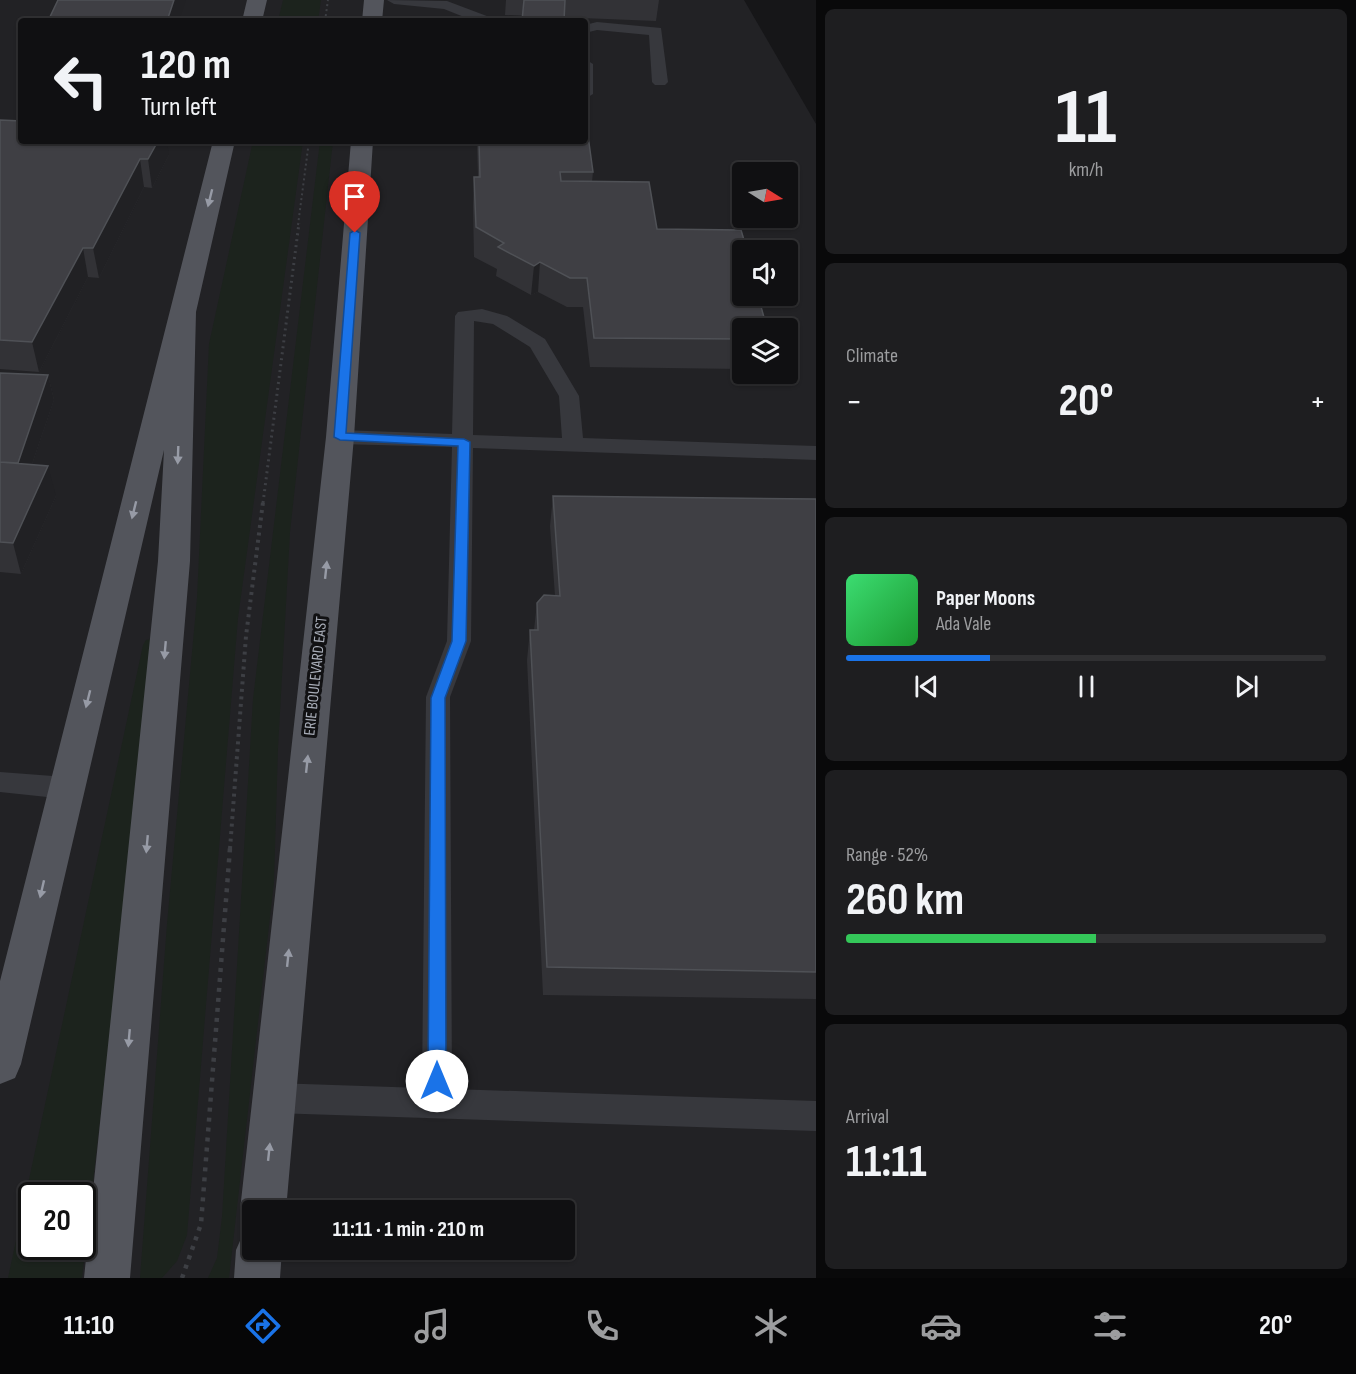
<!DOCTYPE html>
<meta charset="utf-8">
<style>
body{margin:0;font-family:"Sofia Sans Condensed",sans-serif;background:#1e1e20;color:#f1f3f6;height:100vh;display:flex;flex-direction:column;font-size:22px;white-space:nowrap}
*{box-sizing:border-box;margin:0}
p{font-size:20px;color:#9c9d9f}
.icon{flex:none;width:33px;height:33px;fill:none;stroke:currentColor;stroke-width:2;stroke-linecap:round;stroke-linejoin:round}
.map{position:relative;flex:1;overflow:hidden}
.details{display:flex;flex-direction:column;gap:9px;padding:9px;background:#09090a;width:540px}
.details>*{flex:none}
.top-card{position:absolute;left:18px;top:18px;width:570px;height:126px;border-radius:6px;box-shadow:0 2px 4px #0004,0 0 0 2px #303032;background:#101012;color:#f1f3f6;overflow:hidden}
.needle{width:39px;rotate:101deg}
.buttons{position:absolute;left:732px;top:162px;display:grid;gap:12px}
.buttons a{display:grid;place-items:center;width:66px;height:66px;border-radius:6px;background:#101012;box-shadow:0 2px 4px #0004,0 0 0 2px #303032;font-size:30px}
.speed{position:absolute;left:18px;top:1182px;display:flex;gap:12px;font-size:30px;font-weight:700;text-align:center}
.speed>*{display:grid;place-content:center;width:78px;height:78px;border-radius:50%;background:#101012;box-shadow:0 2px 4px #0004,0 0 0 2px #303032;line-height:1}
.speed .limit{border:3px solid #111;border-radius:9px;background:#fff;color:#111}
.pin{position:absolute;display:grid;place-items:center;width:51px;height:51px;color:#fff;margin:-62px -26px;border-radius:50% 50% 50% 0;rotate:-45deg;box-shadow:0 0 6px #0007}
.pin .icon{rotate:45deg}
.me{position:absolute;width:66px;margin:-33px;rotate:0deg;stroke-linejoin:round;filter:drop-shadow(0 0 4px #0008)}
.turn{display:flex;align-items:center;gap:21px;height:126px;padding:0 24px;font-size:27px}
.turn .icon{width:78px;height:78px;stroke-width:2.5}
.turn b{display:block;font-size:42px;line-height:51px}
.big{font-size:45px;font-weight:700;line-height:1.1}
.details .card{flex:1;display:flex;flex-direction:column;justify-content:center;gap:9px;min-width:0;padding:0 21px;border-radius:9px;background:#1e1e20}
.details .dial{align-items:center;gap:0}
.dial b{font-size:78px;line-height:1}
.song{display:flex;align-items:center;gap:18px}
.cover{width:72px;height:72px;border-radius:9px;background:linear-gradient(135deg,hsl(140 70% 55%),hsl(130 70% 35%))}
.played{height:6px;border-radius:3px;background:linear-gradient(90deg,#1a73e8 30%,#303032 30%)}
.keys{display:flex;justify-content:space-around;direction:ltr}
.heat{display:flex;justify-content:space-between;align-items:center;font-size:33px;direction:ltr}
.charge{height:9px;border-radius:4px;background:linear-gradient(90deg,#34c759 52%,#303032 0)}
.trip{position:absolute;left:242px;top:1200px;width:333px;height:60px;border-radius:6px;background:#101012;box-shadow:0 2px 4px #0004,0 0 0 2px #303032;font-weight:700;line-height:60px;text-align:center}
.menu{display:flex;height:96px;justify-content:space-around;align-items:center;background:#060607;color:#9c9d9f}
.menu .icon{width:42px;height:42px}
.menu .active{color:#1a73e8}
.menu b{font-size:27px;color:#f1f3f6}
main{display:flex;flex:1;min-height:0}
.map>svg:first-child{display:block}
.built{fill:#222225;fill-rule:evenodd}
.green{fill:#1c231d;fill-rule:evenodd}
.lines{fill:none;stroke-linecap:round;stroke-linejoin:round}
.path-far3{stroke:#3d3f44;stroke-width:2;stroke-dasharray:2 3;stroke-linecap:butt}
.path-far2{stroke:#3d3f44;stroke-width:3;stroke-dasharray:2 4;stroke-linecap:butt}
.path-far1{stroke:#3d3f44;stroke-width:4;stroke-dasharray:3 4.5;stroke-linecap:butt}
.path{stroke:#3d3f44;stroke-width:4.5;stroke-dasharray:4 6;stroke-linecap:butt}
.service{fill:#37383d;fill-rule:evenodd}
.primary{fill:#53555c;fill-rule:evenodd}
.wall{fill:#323236}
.shaded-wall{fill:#212124}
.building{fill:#3f3f44;stroke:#4f5156;stroke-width:1.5}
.oneway{fill:#979ba6}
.route{fill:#1a73e8;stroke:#114b97;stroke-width:1.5}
.labels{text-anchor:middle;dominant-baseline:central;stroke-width:6;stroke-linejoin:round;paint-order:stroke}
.street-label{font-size:16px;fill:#a8adb8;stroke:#111113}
</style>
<main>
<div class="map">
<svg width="816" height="1278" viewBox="0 0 816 1278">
<rect width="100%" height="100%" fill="#161618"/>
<!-- built -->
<path class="built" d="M0,0H744L816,124V1278H0ZM21,21H585V141H21ZM742,172H788V218H742ZM742,250H788V296H742ZM742,328H788V374H742ZM32,1196H82V1246H32ZM252,1210H564V1250H252Z"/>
<!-- green -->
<path class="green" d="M283,0H321L318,21H278Z
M253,141H303L238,618L187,1235L177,1261L162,1278H140L167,924L197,598L209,344Z
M320,141H333L290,532L278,748L274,882L229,1278H208L217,1258L222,1217L253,699Z
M151,639L155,640L82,1278H8L143,645L146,640ZM32,1196H82V1246H32Z"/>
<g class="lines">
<!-- path-far3 -->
<path class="path-far3" d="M325,21L328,0
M298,225L309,141"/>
<!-- path-far2 -->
<path class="path-far2" d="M263,503L299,223"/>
<!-- path-far1 -->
<path class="path-far1" d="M230,849L246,636L263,502"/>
<!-- path -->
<path class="path" d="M182,1278L201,1224L230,848"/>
<!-- service -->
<path class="service" d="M387,0L447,1L492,18L494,21H474L444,9L394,4Z
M597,22L661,28L668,82L665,85H655L652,82L649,35L597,30L585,33V25Z
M585,59L593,64V94L585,99Z
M482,309L507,316L545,339L579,396L583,438L816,446V460L473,448L471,641L450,697L452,1089L816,1101V1131L274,1113L263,1108L258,1098L263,1088L274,1083L422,1088L426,697L447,641L452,447L340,444L333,442L330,437L333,432L340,430L452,434L455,316L458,312ZM474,321L493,324L530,347L559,396L562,438L473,435Z
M0,772L66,777L75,781L79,788L75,795L66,799L0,792Z"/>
<!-- primary -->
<path class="primary" d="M247,0H267L262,21H242Z
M364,0H384L382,21H362Z
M213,141H235L196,312L190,561L130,1278H84L158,561L164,450L21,1064L15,1078L0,1084V981Z
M351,141H373L354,437L286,1210H252V1228L247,1226L240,1210L326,437Z
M252,1230V1250H282L280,1278H234L236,1250L243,1234Z"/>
</g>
<!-- wall -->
<path class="wall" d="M506,0H659L656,21L505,15Z
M0,120L169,155L152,188L144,187L99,278L88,277L39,372L0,369Z
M477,141H585L593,172L592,182L657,229L742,328V369L590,367L583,307H567L538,292L531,295L496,276L497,269L474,257L473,206L474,177H478Z
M0,373L48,375L54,400L32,464L56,496L21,574L0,572Z
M553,496L816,499V999L543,995L527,660L530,630H534L537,603L555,596L550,526Z"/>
<!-- shaded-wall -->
<path class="shaded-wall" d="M174,0H186L179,21H167Z
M158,141H167L169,155L152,188L148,159Z
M140,159L144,187L99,278L93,248Z
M83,248L88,277L39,372L32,342Z
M540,262L538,292L531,295L534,266Z
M48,375L54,400L22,493L16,468Z
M48,466L56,496L21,574L13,543Z"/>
<!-- building -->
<path class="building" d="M58,0H174L167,21H48Z
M524,0H565L564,21H522Z
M585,114L593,172H560L561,181L649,182L657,229L741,230L747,250H742V296H758L767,328H742V339L594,338L587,278H570L540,262L534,266L498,247L504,243L476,227L474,177H480L479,141H585Z
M0,120L21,121V141H158L148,159H140L93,248H83L32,342L0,340Z
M0,373L48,375L18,463L0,462Z
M0,462L48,466L13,543L0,542Z
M553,496L816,499V972L547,967L530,630H538L537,603L544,595L560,596Z"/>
<!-- one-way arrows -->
<defs><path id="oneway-solid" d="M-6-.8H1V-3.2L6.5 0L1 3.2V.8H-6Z" transform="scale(1.5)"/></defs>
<g class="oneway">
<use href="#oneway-solid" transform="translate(210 198) rotate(104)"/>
<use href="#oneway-solid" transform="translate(178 455) rotate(92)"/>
<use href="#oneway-solid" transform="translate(134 510) rotate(104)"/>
<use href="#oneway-solid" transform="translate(326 570) rotate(-84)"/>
<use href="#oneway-solid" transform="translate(165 650) rotate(95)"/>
<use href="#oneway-solid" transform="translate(88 699) rotate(104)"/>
<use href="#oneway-solid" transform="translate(307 764) rotate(-84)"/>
<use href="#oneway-solid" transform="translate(147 844) rotate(95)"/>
<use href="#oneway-solid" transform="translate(42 889) rotate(103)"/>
<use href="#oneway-solid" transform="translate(288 958) rotate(-84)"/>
<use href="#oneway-solid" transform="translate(129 1038) rotate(95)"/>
<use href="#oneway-solid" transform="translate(269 1152) rotate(-84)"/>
</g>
<!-- route -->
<path class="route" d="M355,230L360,233L346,433L464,439L470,442L466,641L445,698L446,1081L443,1087L437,1089L431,1087L428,1081L431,698L452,641L458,446L340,440L334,437L350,233Z"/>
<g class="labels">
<!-- street labels -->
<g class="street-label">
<text transform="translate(316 676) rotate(-84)">ERIE BOULEVARD EAST</text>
</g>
</g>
</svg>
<div class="buttons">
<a><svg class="needle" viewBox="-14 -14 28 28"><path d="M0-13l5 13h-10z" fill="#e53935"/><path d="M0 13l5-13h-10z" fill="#9c9d9f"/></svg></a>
<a><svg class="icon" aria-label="sound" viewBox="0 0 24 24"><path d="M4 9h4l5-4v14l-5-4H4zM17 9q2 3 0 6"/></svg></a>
<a><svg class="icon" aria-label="layers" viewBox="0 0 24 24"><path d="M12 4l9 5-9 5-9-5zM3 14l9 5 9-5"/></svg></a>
</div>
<div class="speed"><div class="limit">20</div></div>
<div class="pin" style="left:355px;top:233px;background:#d93025"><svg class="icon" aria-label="arrive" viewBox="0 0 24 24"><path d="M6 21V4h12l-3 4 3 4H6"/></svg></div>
<svg class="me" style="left:437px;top:1081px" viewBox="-20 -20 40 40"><circle r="19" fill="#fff"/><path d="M0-13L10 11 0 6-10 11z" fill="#1a73e8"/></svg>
<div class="trip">11:11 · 1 min · 210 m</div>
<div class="top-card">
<div class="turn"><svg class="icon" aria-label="left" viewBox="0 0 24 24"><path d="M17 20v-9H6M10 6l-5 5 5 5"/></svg><div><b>120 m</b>Turn left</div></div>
</div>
</div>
<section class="details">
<div class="card dial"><b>11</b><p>km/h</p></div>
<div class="card"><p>Climate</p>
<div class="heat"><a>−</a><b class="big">20°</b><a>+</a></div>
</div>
<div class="card">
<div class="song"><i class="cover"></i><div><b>Paper Moons</b><p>Ada Vale</p></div></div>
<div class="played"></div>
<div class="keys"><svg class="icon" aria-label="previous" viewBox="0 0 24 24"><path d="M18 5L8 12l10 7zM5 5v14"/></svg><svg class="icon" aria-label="pause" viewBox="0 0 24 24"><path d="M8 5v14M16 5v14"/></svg><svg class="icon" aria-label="next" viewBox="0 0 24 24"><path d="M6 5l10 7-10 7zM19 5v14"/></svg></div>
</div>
<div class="card"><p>Range · 52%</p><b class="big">260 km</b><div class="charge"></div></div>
<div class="card"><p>Arrival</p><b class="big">11:11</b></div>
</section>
</main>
<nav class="menu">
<b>11:10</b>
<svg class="icon active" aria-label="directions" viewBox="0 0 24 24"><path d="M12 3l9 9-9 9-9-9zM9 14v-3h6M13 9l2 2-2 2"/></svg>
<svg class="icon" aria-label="music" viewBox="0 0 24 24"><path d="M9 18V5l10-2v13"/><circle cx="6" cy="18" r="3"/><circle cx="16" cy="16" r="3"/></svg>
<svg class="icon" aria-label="phone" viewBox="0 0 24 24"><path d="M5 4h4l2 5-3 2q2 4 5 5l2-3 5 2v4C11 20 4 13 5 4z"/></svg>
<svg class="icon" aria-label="climate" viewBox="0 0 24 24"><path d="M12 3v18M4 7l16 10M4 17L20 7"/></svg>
<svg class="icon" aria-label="car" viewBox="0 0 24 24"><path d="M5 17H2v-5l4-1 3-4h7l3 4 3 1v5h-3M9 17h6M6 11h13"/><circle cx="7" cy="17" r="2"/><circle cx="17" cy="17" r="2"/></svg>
<svg class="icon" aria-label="filters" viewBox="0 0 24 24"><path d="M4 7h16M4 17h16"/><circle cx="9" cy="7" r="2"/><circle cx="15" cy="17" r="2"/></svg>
<b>20°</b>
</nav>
